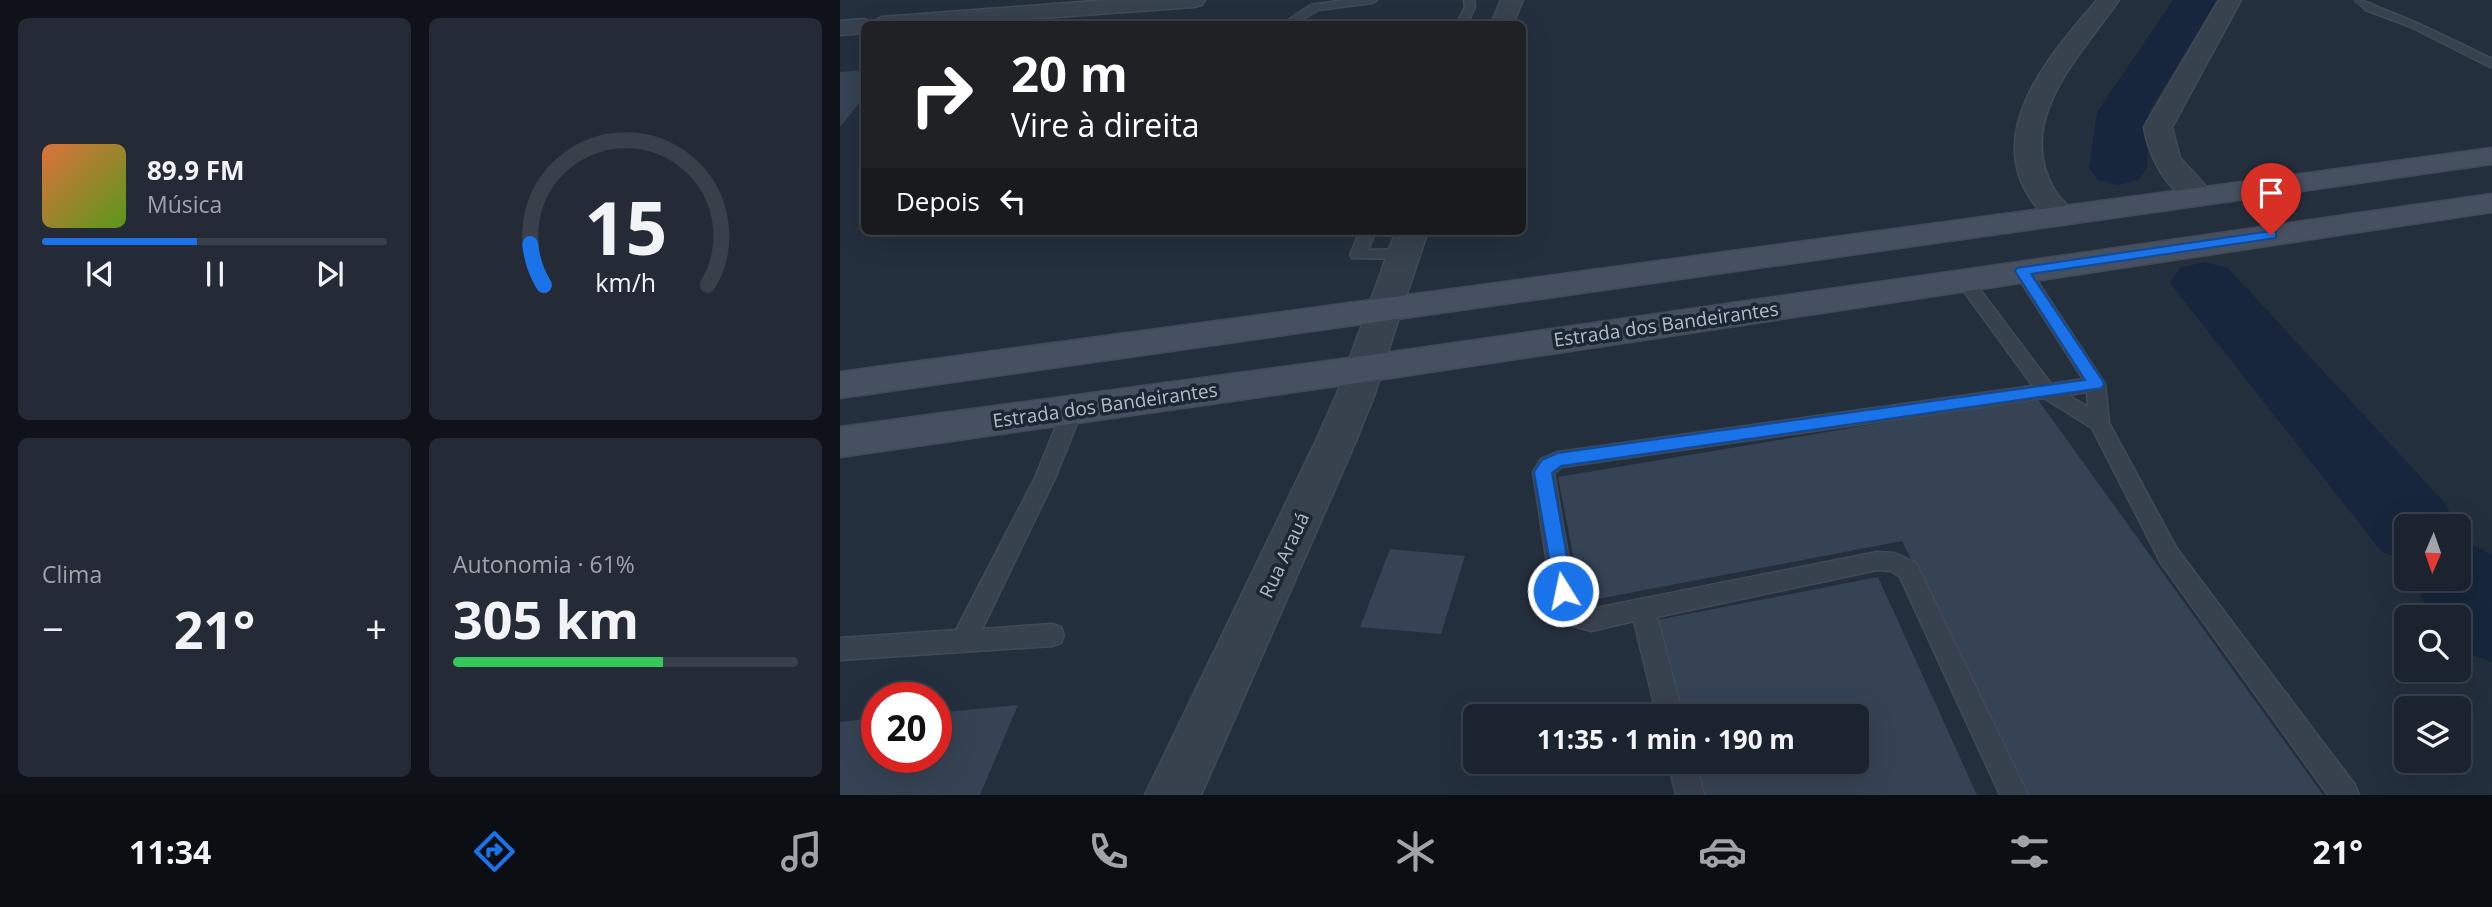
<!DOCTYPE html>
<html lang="pt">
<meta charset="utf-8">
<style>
body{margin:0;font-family:"Open Sans",sans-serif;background:#242b36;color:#f1f3f6;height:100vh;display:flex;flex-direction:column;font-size:26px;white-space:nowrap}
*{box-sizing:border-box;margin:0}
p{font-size:23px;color:#a0a4aa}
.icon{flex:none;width:38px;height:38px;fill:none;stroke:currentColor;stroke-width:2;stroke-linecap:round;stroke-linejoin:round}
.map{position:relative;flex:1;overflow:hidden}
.sheet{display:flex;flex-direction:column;gap:18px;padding:18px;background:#0f1319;width:840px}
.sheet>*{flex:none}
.top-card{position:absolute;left:21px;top:21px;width:665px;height:214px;border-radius:10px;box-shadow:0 7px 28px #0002,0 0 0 2px #39404a;background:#202124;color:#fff;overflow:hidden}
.needle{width:46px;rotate:182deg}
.controls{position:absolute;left:1554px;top:514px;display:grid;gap:14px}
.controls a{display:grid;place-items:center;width:77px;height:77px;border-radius:10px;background:#1b232e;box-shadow:0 7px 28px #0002,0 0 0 2px #39404a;font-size:35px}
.speed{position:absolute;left:21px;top:682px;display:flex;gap:14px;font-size:35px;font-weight:700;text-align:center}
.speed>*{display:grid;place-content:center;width:91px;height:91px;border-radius:50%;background:#1b232e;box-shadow:0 7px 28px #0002,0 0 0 2px #39404a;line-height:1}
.speed .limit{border:10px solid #d22;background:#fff;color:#111}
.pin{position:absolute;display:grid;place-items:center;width:60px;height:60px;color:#fff;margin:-72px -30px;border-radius:50% 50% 50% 0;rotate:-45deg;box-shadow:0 0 7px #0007}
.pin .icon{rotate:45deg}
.me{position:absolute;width:77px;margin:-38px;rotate:350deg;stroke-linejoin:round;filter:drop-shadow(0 0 5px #0008)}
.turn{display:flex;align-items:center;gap:24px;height:147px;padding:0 35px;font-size:32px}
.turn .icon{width:91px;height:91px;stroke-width:2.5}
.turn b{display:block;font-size:49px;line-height:60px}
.then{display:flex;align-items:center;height:66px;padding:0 35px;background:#0003;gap:14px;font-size:26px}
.big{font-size:52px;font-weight:700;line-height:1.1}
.sheet .tile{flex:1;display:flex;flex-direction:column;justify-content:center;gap:10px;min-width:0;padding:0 24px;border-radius:10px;background:#242b36}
.sheet .dial{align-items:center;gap:0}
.dial svg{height:182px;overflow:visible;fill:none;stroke:#39404a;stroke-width:7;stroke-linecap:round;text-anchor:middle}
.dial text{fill:#f1f3f6;stroke:none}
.song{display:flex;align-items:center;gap:21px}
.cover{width:84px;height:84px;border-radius:10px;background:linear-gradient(135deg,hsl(20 70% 55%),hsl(90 70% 35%))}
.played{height:7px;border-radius:4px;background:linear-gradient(90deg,#1a73e8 45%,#39404a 45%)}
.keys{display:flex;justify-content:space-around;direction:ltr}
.heat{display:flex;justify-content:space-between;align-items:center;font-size:38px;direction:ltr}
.charge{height:10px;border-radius:5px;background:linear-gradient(90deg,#34c759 61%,#39404a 0)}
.sheet .tiles{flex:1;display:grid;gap:18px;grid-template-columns:repeat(2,1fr)}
.trip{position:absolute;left:623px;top:704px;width:406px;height:70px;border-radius:10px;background:#1b232e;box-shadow:0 7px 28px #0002,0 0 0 2px #39404a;font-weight:700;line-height:70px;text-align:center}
.dock{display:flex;height:112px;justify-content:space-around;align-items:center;background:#0b0e12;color:#a0a4aa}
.dock .icon{width:49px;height:49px}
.dock .active{color:#1a73e8}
.dock b{font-size:32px;color:#f1f3f6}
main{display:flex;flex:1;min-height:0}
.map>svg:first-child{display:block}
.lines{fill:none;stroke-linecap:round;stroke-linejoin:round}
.river{fill:#17263c;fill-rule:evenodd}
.building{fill:#364354}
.service-casing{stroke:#414a57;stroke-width:3}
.minor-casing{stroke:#414a57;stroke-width:3}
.tertiary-casing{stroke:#414a57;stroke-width:3}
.secondary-casing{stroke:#414a57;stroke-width:3}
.service{fill:#38414e;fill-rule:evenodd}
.minor{fill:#38414e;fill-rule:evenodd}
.tertiary{fill:#38414e;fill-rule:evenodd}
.secondary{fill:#465061;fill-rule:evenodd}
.route{fill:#1a73e8;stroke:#114b97;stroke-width:2}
.labels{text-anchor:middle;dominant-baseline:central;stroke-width:7;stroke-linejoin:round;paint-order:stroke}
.street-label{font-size:19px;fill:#b4bcc9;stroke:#1d2633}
</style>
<main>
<section class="sheet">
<div class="tiles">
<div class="tile">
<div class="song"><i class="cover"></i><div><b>89.9 FM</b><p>Música</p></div></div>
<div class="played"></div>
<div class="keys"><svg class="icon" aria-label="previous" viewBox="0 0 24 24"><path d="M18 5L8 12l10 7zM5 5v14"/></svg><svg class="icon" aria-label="pause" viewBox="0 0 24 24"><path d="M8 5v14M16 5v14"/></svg><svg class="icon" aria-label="next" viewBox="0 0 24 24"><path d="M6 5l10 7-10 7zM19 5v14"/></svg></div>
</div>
<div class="tile dial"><svg viewBox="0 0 100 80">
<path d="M14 69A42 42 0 1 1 86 69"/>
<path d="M14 69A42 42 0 0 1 8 51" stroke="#1a73e8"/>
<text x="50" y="56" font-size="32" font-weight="700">15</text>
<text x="50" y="72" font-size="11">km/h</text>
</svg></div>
<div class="tile"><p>Clima</p>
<div class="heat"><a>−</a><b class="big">21°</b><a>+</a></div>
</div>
<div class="tile"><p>Autonomia · 61%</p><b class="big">305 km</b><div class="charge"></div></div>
</div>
</section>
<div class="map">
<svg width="1652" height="795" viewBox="0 0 1652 795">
<rect width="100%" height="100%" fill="#242f3e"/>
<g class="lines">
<!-- river -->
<path class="river" d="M1333,0H1377L1309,112L1307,168L1298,180L1278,185L1258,180L1249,168L1257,112Z
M1364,262L1388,268L1604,502L1617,527H1566V560L1542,552L1330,283L1340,268Z
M1619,540L1652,554V662L1619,650V618H1593L1571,579H1619Z"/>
</g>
<!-- building -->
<path class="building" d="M24,70V97L0,127V72Z
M1196,397L1483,795H1188L1062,541L742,602L718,477Z
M550,549L625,556L601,634L520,627Z
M1038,577L1137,795H860L852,761H1017V716H841L817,620Z
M178,705L140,795H0V722L37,718V758H96V713Z"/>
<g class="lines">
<defs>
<path id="service" d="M505,0H537L532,3L478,10L455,24H442L471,5Z
M624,0H634L635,7L627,24H617L625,7Z
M1515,0C1527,0 1534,6 1545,10C1582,24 1617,42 1652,59V68L1571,27L1526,10Z
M520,231H536L528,250L563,249L571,254L563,259L512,258L510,255Z
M1182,266L1188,267L1265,384L1269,423L1337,549L1515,785L1519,795H1488L1321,563L1252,428L1204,398L722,467L714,473L737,607L751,609L1037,552L1055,553L1076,563L1188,795H1160L1060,577L1051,571L1037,570L817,617L843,716H817L794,621L751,631L719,622L715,615L693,472L701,459L718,452L1193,386L1115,279L1123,274L1129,275L1211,384L1243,379L1174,271ZM1247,392L1248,407L1228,395Z
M233,402L240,404L243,409L215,478L142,629L212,624L221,627L224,635L221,643L212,646L0,660V638L116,630L195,478L223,409L226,404Z
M828,761H855L864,795H836Z"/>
<path id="minor" d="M268,0H365L362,5L354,7L123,24H24V33L0,35V21L24,19L32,22L42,17Z
M661,0H683L673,24H651Z
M1257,0H1279C1242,54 1172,120 1215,191C1220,200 1230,206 1236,215L1232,222C1213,226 1204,217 1193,202C1141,131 1212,53 1257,0Z
M1379,0H1401L1332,127L1340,158L1375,196L1371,202C1335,211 1308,157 1304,127Z
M556,231H588L561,311L556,319L544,322L532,319L527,311Z"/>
<path id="tertiary" d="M544,300L556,303L561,311L534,396L515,443L361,795H305L475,443L496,396L527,311L532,303Z"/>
<path id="secondary" d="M1652,148V164L0,398V372Z
M1652,194V212L524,382L0,457V427L524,356Z"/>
</defs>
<!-- service casing -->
<use href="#service" class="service-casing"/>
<!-- minor casing -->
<use href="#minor" class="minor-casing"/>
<!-- tertiary casing -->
<use href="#tertiary" class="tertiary-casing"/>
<!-- secondary casing -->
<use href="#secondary" class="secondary-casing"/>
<!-- service -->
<use href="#service" class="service"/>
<!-- minor -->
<use href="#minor" class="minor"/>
<!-- tertiary -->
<use href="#tertiary" class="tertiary"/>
<!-- secondary -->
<use href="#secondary" class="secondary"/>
</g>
<!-- route -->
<path class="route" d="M1431,231L1436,232V238L1191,274L1262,380L1264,384L1262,388L721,466L712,473L733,591L730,597L723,599L716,597L694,472L702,460L718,453L1245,380L1175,271L1177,268Z"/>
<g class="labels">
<!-- street labels -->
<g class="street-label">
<text transform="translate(826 324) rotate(-8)">Estrada dos Bandeirantes</text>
<text transform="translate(265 405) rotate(-8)">Estrada dos Bandeirantes</text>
<text transform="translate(444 555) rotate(-65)">Rua Arauá</text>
</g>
</g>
</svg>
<div class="controls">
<a><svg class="needle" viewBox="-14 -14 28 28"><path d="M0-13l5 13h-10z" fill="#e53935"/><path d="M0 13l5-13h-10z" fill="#a0a4aa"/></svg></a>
<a><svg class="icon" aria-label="search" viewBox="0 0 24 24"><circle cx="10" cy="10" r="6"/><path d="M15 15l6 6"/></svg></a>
<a><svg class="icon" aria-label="layers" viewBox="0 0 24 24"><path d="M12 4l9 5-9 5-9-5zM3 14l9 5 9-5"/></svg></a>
</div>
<div class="speed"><div class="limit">20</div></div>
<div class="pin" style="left:1431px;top:235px;background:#d93025"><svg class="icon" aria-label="arrive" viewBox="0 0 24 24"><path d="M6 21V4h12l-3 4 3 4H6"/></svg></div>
<svg class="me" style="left:723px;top:591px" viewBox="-20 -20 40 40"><circle r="17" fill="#1a73e8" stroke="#fff" stroke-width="3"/><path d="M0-11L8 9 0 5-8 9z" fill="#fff"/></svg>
<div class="trip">11:35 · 1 min · 190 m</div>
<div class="top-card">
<div class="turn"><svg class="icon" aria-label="right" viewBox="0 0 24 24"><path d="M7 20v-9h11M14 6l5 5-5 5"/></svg><div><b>20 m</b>Vire à direita</div></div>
<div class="then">Depois<svg class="icon" aria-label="left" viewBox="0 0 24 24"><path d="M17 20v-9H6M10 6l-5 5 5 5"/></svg></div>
</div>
</div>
</main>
<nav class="dock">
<b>11:34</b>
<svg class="icon active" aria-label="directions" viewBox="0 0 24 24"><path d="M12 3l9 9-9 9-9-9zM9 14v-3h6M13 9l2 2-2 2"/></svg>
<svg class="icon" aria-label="music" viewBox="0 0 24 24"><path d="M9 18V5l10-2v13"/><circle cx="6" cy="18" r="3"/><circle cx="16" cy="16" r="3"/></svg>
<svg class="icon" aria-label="phone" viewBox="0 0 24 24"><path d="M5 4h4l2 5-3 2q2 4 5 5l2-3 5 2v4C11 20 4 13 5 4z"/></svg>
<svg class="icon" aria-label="climate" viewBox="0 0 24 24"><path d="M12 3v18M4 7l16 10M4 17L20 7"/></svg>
<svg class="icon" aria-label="car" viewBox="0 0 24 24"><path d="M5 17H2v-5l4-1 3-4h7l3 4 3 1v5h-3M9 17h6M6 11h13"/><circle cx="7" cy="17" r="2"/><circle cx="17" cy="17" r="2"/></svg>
<svg class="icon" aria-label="filters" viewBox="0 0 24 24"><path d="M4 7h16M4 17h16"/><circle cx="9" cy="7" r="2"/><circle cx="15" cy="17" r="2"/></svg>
<b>21°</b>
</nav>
